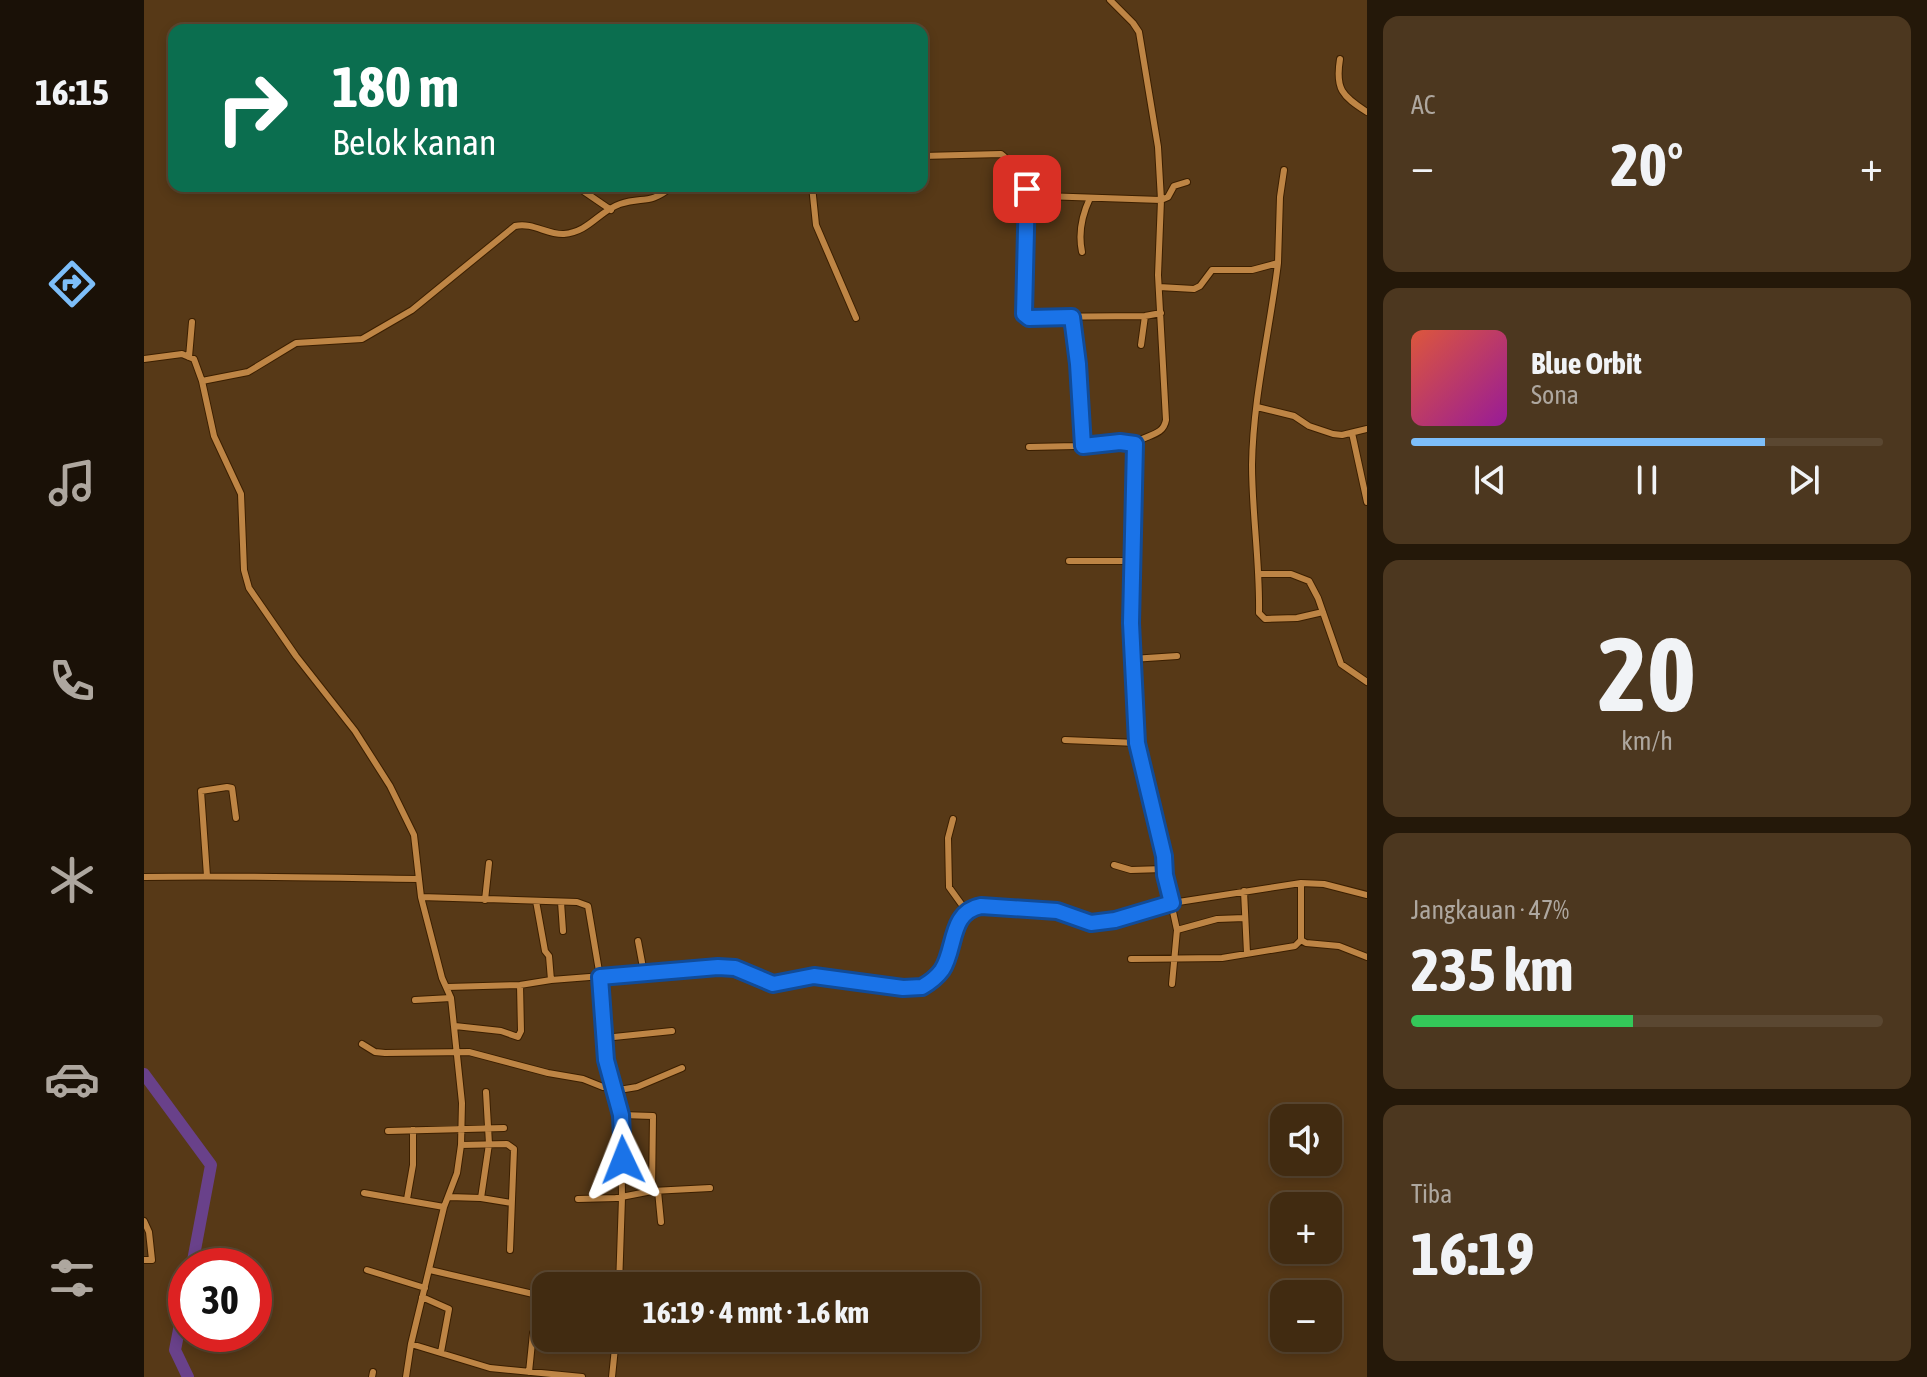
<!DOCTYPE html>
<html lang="id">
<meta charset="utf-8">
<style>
body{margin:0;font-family:"Asap Condensed",sans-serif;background:#4c371f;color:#f1f3f6;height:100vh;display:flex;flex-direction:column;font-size:30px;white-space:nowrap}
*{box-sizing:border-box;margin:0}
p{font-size:26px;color:#aea79f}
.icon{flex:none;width:44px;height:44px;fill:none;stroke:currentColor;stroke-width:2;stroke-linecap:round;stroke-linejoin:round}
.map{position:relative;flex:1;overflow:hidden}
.panel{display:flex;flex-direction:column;gap:16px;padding:16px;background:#241809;width:560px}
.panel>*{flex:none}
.top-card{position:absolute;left:24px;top:24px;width:760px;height:168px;border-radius:16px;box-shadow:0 4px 12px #0003,0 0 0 2px #5a4731;background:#0b6e4f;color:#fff;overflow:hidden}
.fabs{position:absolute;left:1126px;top:1104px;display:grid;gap:16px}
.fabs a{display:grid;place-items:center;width:72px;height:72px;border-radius:16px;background:#412b11;box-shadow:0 4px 12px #0003,0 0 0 2px #5a4731;font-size:40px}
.speed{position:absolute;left:24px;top:1248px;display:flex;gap:16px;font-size:40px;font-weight:700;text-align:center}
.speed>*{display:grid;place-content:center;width:104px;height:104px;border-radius:50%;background:#412b11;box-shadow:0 4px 12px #0003,0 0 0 2px #5a4731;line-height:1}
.speed .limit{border:12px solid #d22;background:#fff;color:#111}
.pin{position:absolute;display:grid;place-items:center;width:68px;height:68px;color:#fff;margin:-34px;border-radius:16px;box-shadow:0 4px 12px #0006}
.me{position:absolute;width:88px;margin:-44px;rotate:358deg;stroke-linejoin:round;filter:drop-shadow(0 0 6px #0008)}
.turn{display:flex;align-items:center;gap:28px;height:168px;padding:0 32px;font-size:36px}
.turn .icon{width:104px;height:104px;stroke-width:2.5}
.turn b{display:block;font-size:56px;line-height:68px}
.big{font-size:60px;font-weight:700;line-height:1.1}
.panel .widget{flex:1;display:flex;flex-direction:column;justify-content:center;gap:12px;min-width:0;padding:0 28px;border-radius:16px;background:#4c371f}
.panel .dial{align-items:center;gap:0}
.dial b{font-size:104px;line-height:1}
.song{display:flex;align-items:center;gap:24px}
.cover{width:96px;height:96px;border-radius:12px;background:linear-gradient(135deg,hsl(10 70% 55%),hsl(300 70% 35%))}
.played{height:8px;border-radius:4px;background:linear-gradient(90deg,#7dbef9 75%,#5a4731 75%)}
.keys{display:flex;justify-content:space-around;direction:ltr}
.heat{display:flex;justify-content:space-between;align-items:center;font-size:44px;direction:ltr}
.charge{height:12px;border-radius:6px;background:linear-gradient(90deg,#34c759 47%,#5a4731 0)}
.trip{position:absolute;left:388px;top:1272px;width:448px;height:80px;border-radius:16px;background:#412b11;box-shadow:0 4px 12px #0003,0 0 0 2px #5a4731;font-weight:700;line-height:80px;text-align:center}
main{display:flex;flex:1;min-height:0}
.dock{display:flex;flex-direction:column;width:144px;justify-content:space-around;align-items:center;background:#1a1107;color:#aea79f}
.dock .icon{width:56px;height:56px}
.dock .current{color:#7dbef9}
.dock b{font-size:36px;color:#f1f3f6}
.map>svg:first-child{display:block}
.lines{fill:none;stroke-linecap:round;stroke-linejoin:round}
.river{stroke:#69418a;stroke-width:12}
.street-casing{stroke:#3b1f00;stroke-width:8}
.street{stroke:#be8545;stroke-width:6}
.route-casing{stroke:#114b97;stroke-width:20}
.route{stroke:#1a73e8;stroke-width:14}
</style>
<main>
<nav class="dock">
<b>16:15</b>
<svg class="icon current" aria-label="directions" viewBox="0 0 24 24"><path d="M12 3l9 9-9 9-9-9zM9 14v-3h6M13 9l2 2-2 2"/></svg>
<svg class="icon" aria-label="music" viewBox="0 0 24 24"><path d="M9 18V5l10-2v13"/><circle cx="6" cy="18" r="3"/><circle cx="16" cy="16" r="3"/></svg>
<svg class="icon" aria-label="phone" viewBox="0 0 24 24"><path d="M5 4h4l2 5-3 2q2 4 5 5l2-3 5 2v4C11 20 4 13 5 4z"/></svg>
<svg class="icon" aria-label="climate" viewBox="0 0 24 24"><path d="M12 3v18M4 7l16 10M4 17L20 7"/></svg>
<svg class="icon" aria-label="car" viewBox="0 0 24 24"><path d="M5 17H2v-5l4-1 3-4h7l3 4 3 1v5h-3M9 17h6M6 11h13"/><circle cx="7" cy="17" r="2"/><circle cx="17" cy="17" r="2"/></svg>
<svg class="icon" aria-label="filters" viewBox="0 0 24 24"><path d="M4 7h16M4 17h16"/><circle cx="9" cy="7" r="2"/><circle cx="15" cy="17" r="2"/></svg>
</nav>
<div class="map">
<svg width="1223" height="1377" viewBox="0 0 1223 1377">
<rect width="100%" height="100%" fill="#573917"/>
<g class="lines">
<!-- river -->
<path class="river" d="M0,1074L67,1165L48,1266
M42,1294L31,1350L44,1377"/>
<defs>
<path id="street" d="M966,0L989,23L995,32L1014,147L1017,200L1014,275L1022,420C1019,437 1001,434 991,444L987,623L993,743L1020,856L1021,875L1033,930L1028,984
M1196,59C1191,89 1198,96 1223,112
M778,156L857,154C874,166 877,192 899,196L1017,200L1024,197L1030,186L1043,182
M432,186L467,210
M668,186L672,225L712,318
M883,189V260L879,292L883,317L1001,316L1017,313
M938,252C934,233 938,215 946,198
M1134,263C1126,330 1109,397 1108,465C1108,514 1116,563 1115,613L1121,619L1153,618L1179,612
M1015,287L1050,289L1056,286L1068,270H1108L1134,263L1136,197L1140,170
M928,317L934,364L939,446
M997,345L1001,316
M45,357L48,322
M0,359L38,354L50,359L58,381L70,436L97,494L100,570L105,588L152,656L211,731L246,786L270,835L277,897L298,978L307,998L318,1103L317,1145L313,1173L300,1207L267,1344L262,1377
M58,381L104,372L152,343L218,339L268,310L371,226C389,222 403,235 420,234C445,232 455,211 476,204C500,196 504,206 529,186
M1113,407L1150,416L1165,426L1189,434L1198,435L1223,429
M1208,433L1223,502
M885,447L932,446L976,442L991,444
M925,561H987
M1115,574H1147L1165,581L1174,598L1197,664L1223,682
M988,659L1033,656
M921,740L993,743
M809,819L804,838L805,887L823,912
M970,865L987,870L1020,869
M63,876L57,791L83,787L88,788L92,818
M0,877C92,875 183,878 275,879
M1100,891L1103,953
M277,897L433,902L444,906L456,977L462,1060L477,1115L478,1198L475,1286
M341,900L345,863
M392,901L401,951L405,956L407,980
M417,902L419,931
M1033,930L1073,919L1101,918
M1157,940L1162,943L1195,946L1223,957
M494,941L500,973
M987,959L1078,958L1151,946L1157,940V883
M303,987L376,985L407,980L574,967L591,968L629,984L670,976L770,988C802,985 802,951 811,928C815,920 821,914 828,908L837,906L913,911L947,923L971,920L1028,903L1157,883L1180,884L1223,895
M271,1000L307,998
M311,1026L357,1031L374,1037L377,1031L376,985
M460,1038L528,1031
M218,1044L231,1052L241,1053L325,1052L404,1073L439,1079L459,1087L481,1089L493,1087L538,1068
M477,1115L509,1116L508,1191
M244,1131L360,1128
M317,1145L363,1144L370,1149L366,1250
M514,1191L517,1222
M220,1193L300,1207
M305,1197L337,1198L367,1203
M337,1198L345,1144L342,1092
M263,1199L269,1165V1130
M434,1199L472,1198L508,1191L566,1188
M0,1221L5,1232L8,1260H0
M223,1270L281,1288
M286,1270L402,1297
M278,1297L305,1309L297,1352
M267,1344L346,1368L438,1377
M385,1372L389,1333
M228,1377L229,1372
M468,1377L472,1338"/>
</defs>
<!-- street casing -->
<use href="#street" class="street-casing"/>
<!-- street -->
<use href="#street" class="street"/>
</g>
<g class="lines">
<defs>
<path id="route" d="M479,1160L477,1115L462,1060L456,977L574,967L591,968L629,984L670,976L759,988L778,987C785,983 793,977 798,970C812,949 805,912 837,906L913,911L947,923L971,920L1028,903L1021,875L1020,856L993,743L987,623L991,444L976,442L939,446L934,364L928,317L885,318L880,314L883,189"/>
</defs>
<!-- route casing -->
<use href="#route" class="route-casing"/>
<!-- route -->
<use href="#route" class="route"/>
</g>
</svg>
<div class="fabs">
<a><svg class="icon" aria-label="sound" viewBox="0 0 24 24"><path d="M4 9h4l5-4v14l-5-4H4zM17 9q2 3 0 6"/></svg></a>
<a>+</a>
<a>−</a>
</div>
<div class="speed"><div class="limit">30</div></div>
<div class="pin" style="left:883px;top:189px;background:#d93025"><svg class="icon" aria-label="arrive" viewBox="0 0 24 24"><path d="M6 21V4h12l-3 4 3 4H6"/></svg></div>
<svg class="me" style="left:479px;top:1160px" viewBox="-20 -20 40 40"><path d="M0-17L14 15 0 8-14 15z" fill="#1a73e8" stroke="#fff" stroke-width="4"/></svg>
<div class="trip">16:19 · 4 mnt · 1.6 km</div>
<div class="top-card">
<div class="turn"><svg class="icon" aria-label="right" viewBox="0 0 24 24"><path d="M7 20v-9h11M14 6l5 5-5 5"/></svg><div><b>180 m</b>Belok kanan</div></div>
</div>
</div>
<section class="panel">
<div class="widget"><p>AC</p>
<div class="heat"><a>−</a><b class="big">20°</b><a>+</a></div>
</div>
<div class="widget">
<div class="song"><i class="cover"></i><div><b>Blue Orbit</b><p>Sona</p></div></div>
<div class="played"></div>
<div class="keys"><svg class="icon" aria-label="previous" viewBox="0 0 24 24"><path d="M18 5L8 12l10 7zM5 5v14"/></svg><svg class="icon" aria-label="pause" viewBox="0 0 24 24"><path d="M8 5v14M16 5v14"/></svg><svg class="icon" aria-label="next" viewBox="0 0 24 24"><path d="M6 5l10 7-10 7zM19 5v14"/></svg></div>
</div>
<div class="widget dial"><b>20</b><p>km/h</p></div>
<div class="widget"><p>Jangkauan · 47%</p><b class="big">235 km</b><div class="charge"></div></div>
<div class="widget"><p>Tiba</p><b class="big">16:19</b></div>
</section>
</main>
